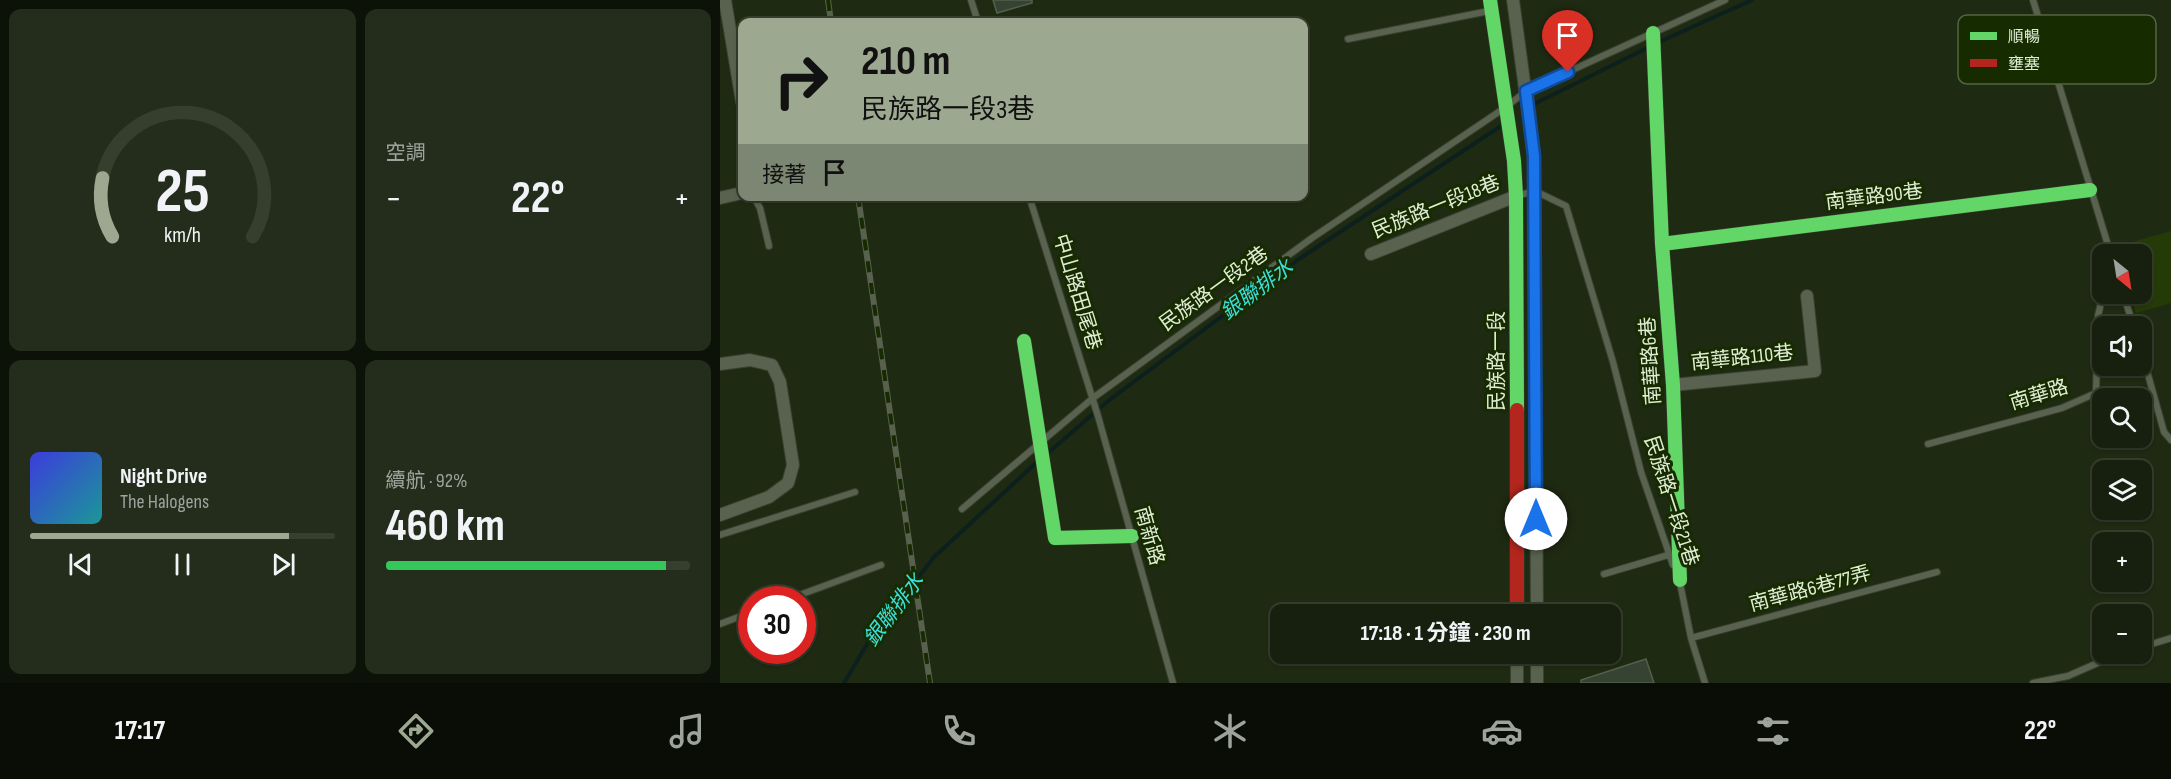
<!DOCTYPE html>
<html lang="zh-TW">
<meta charset="utf-8">
<style>
body{margin:0;font-family:"Sofia Sans Condensed","Noto Sans TC",sans-serif;background:#242d1c;color:#f1f3f6;height:100vh;display:flex;flex-direction:column;font-size:22px;white-space:nowrap}
*{box-sizing:border-box;margin:0}
p{font-size:20px;color:#9ea39e}
.icon{flex:none;width:33px;height:33px;fill:none;stroke:currentColor;stroke-width:2;stroke-linecap:round;stroke-linejoin:round}
.map{position:relative;flex:1;overflow:hidden}
.side{display:flex;flex-direction:column;gap:9px;padding:9px;background:#0d1208;width:720px}
.side>*{flex:none}
.banner{position:absolute;left:18px;top:18px;width:570px;height:183px;border-radius:12px;box-shadow:0 2px 4px #0004,0 0 0 2px #363e2e;background:#9ca990;color:#111;overflow:hidden}
.needle{width:39px;rotate:150deg}
.fabs{position:absolute;left:1372px;top:244px;display:grid;gap:12px}
.fabs a{display:grid;place-items:center;width:60px;height:60px;border-radius:12px;background:#17200e;box-shadow:0 2px 4px #0004,0 0 0 2px #363e2e;font-size:30px}
.speed{position:absolute;left:18px;top:586px;display:flex;gap:12px;font-size:30px;font-weight:700;text-align:center}
.speed>*{display:grid;place-content:center;width:78px;height:78px;border-radius:50%;background:#17200e;box-shadow:0 2px 4px #0004,0 0 0 2px #363e2e;line-height:1}
.speed .limit{border:9px solid #d22;background:#fff;color:#111}
.pin{position:absolute;display:grid;place-items:center;width:51px;height:51px;color:#fff;margin:-62px -26px;border-radius:50% 50% 50% 0;rotate:-45deg;box-shadow:0 0 6px #0007}
.pin .icon{rotate:45deg}
.me{position:absolute;width:66px;margin:-33px;rotate:0deg;stroke-linejoin:round;filter:drop-shadow(0 0 4px #0008)}
.turn{display:flex;align-items:center;gap:21px;height:126px;padding:0 24px;font-size:27px}
.turn .icon{width:78px;height:78px;stroke-width:2.5}
.turn b{display:block;font-size:42px;line-height:51px}
.then{display:flex;align-items:center;height:57px;padding:0 24px;background:#0003;gap:12px;font-size:22px}
.big{font-size:45px;font-weight:700;line-height:1.1}
.side .widget{flex:1;display:flex;flex-direction:column;justify-content:center;gap:9px;min-width:0;padding:0 21px;border-radius:12px;background:#242d1c}
.side .dial{align-items:center;gap:0}
.dial svg{height:156px;overflow:visible;fill:none;stroke:#363e2e;stroke-width:7;stroke-linecap:round;text-anchor:middle}
.dial text{fill:#f1f3f6;stroke:none}
.song{display:flex;align-items:center;gap:18px}
.cover{width:72px;height:72px;border-radius:9px;background:linear-gradient(135deg,hsl(240 70% 55%),hsl(180 70% 35%))}
.played{height:6px;border-radius:3px;background:linear-gradient(90deg,#9ca990 85%,#363e2e 85%)}
.keys{display:flex;justify-content:space-around;direction:ltr}
.heat{display:flex;justify-content:space-between;align-items:center;font-size:33px;direction:ltr}
.charge{height:9px;border-radius:4px;background:linear-gradient(90deg,#34c759 92%,#363e2e 0)}
.side .tiles{flex:1;display:grid;gap:9px;grid-template-columns:repeat(2,1fr)}
.trip{position:absolute;left:550px;top:604px;width:351px;height:60px;border-radius:12px;background:#17200e;box-shadow:0 2px 4px #0004,0 0 0 2px #363e2e;font-weight:700;line-height:60px;text-align:center}
.tabs{display:flex;height:96px;justify-content:space-around;align-items:center;background:#090d06;color:#9ea39e}
.tabs .icon{width:42px;height:42px}
.tabs .on{color:#9ca990}
.tabs b{font-size:27px;color:#f1f3f6}
main{display:flex;flex:1;min-height:0}
.map>svg:first-child{display:block}
.built{fill:#243b08}
.lines{fill:none;stroke-linecap:round;stroke-linejoin:round}
.stream{stroke:#0c201d;stroke-width:4}
.building{fill:#364332;stroke:#52604e;stroke-width:1.5}
.lane-casing{stroke:#394231;stroke-width:8}
.street-casing{stroke:#394231;stroke-width:14}
.fast-casing{stroke:#394231;stroke-width:15}
.jam-casing{stroke:#394231;stroke-width:15}
.lane{stroke:#59624f;stroke-width:6}
.street{stroke:#59624f;stroke-width:12}
.fast{stroke:#63d668;stroke-width:14}
.jam{stroke:#b3261e;stroke-width:14}
.rail-casing{stroke:#58614e;stroke-width:6}
.rail{stroke:#162b00;stroke-width:4;stroke-dasharray:11;stroke-linecap:butt}
.route-casing{stroke:#114b97;stroke-width:15}
.route{stroke:#1a73e8;stroke-width:10}
.labels{text-anchor:middle;dominant-baseline:central;stroke-width:6;stroke-linejoin:round;paint-order:stroke}
.street-label{font-size:20px;fill:#dfedd4;stroke:#162b00}
.water-label{font-size:21px;font-style:italic;fill:#3ce0da;stroke:#162b00}
.key{fill:#162b00;stroke:#526540;stroke-width:1.5}
.key-label{font-size:16px;fill:#dfedd4}
</style>
<main>
<section class="side">
<div class="tiles">
<div class="widget dial"><svg viewBox="0 0 100 80">
<path d="M14 69A42 42 0 1 1 86 69"/>
<path d="M14 69A42 42 0 0 1 9 39" stroke="#9ca990"/>
<text x="50" y="56" font-size="32" font-weight="700">25</text>
<text x="50" y="72" font-size="11">km/h</text>
</svg></div>
<div class="widget"><p>空調</p>
<div class="heat"><a>−</a><b class="big">22°</b><a>+</a></div>
</div>
<div class="widget">
<div class="song"><i class="cover"></i><div><b>Night Drive</b><p>The Halogens</p></div></div>
<div class="played"></div>
<div class="keys"><svg class="icon" aria-label="previous" viewBox="0 0 24 24"><path d="M18 5L8 12l10 7zM5 5v14"/></svg><svg class="icon" aria-label="pause" viewBox="0 0 24 24"><path d="M8 5v14M16 5v14"/></svg><svg class="icon" aria-label="next" viewBox="0 0 24 24"><path d="M6 5l10 7-10 7zM19 5v14"/></svg></div>
</div>
<div class="widget"><p>續航 · 92%</p><b class="big">460 km</b><div class="charge"></div></div>
</div>
</section>
<div class="map">
<svg width="1451" height="683" viewBox="0 0 1451 683">
<rect width="100%" height="100%" fill="#1f2a12"/>
<!-- built -->
<path class="built" d="M1451,231V303L1416,313L1410,294H1422V255H1398L1395,247Z"/>
<g class="lines">
<!-- stream -->
<path class="stream" d="M939,42L1032,0
M810,106L927,48
M328,453L388,401L579,259L784,124
M124,683L149,641L214,557L318,461"/>
</g>
<!-- building -->
<path class="building" d="M273,0H312V3L277,13Z
M926,659L934,683H861V680Z"/>
<g class="lines">
<defs>
<path id="lane" d="M251,0L258,22
M1313,0L1391,255
M628,39L769,11
M800,195L815,191L846,206L893,362L921,472L953,565
M33,196L40,208L49,246
M309,196L378,416L453,683
M1403,294L1414,327
M1422,353L1444,432L1451,440
M1208,444L1342,408L1376,393L1378,316L1383,294
M242,509L373,398L592,238L786,107L806,91L1005,0
M0,535L135,492
M884,574L948,555
M960,583L971,638L985,683
M66,600L161,565
M0,624L32,612
M971,638L1217,572
M1422,647L1451,638
M1313,683L1348,676L1398,654"/>
<path id="street" d="M5,0L22,102
M793,0L814,156L817,615
M0,198L22,193
M651,254L796,196
M0,364L30,360L52,365L60,382L73,465L68,483L49,497L0,515
M953,385L1095,371L1087,296
M797,654V683
M817,654V683"/>
<path id="fast" d="M770,0L794,161L796,196L797,410
M933,33L942,244L953,385L960,580
M942,244L1370,190
M304,341L335,538L412,536"/>
<path id="jam" d="M797,410V615"/>
</defs>
<!-- lane casing -->
<use href="#lane" class="lane-casing"/>
<!-- street casing -->
<use href="#street" class="street-casing"/>
<!-- fast casing -->
<use href="#fast" class="fast-casing"/>
<!-- jam casing -->
<use href="#jam" class="jam-casing"/>
<!-- lane -->
<use href="#lane" class="lane"/>
<!-- street -->
<use href="#street" class="street"/>
<!-- fast -->
<use href="#fast" class="fast"/>
<!-- jam -->
<use href="#jam" class="jam"/>
<defs>
<path id="rail" d="M108,0L111,22
M138,196L210,683"/>
</defs>
<!-- rail casing -->
<use href="#rail" class="rail-casing"/>
<!-- rail -->
<use href="#rail" class="rail"/>
</g>
<g class="lines">
<defs>
<path id="route" d="M816,519L814,156L806,91L848,72"/>
</defs>
<!-- route casing -->
<use href="#route" class="route-casing"/>
<!-- route -->
<use href="#route" class="route"/>
</g>
<g class="labels">
<!-- street labels -->
<g class="street-label">
<text transform="translate(1154 197) rotate(-7)">南華路90巷</text>
<text transform="translate(716 207) rotate(-22)">民族路一段18巷</text>
<text transform="translate(494 289) rotate(-36)">民族路一段2巷</text>
<text transform="translate(357 292) rotate(73)">中山路田尾巷</text>
<text transform="translate(1022 358) rotate(-6)">南華路110巷</text>
<text transform="translate(777 361) rotate(-90)">民族路一段</text>
<text transform="translate(931 361) rotate(-94)">南華路6巷</text>
<text transform="translate(1319 395) rotate(-17)">南華路</text>
<text transform="translate(951 501) rotate(72)">民族路一段21巷</text>
<text transform="translate(429 536) rotate(74)">南新路</text>
<text transform="translate(1090 589) rotate(-15)">南華路6巷77弄</text>
</g>
<!-- water labels -->
<g class="water-label">
<text transform="translate(537 290) rotate(-37)">銀聯排水</text>
<text transform="translate(174 610) rotate(-53)">銀聯排水</text>
</g>
</g>
<!-- legend -->
<rect x="1238" y="15" width="198" height="69" rx="9" class="key"/>
<rect x="1250" y="32" width="27" height="8" fill="#63d668"/>
<rect x="1250" y="59" width="27" height="8" fill="#b3261e"/>
<g class="key-label">
<text x="1288" y="42">順暢</text>
<text x="1288" y="69">壅塞</text>
</g>
</svg>
<div class="fabs">
<a><svg class="needle" viewBox="-14 -14 28 28"><path d="M0-13l5 13h-10z" fill="#e53935"/><path d="M0 13l5-13h-10z" fill="#9ea39e"/></svg></a>
<a><svg class="icon" aria-label="sound" viewBox="0 0 24 24"><path d="M4 9h4l5-4v14l-5-4H4zM17 9q2 3 0 6"/></svg></a>
<a><svg class="icon" aria-label="search" viewBox="0 0 24 24"><circle cx="10" cy="10" r="6"/><path d="M15 15l6 6"/></svg></a>
<a><svg class="icon" aria-label="layers" viewBox="0 0 24 24"><path d="M12 4l9 5-9 5-9-5zM3 14l9 5 9-5"/></svg></a>
<a>+</a>
<a>−</a>
</div>
<div class="speed"><div class="limit">30</div></div>
<div class="pin" style="left:848px;top:72px;background:#d93025"><svg class="icon" aria-label="arrive" viewBox="0 0 24 24"><path d="M6 21V4h12l-3 4 3 4H6"/></svg></div>
<svg class="me" style="left:816px;top:519px" viewBox="-20 -20 40 40"><circle r="19" fill="#fff"/><path d="M0-13L10 11 0 6-10 11z" fill="#1a73e8"/></svg>
<div class="trip">17:18 · 1 分鐘 · 230 m</div>
<div class="banner">
<div class="turn"><svg class="icon" aria-label="right" viewBox="0 0 24 24"><path d="M7 20v-9h11M14 6l5 5-5 5"/></svg><div><b>210 m</b>民族路一段3巷</div></div>
<div class="then">接著<svg class="icon" aria-label="arrive" viewBox="0 0 24 24"><path d="M6 21V4h12l-3 4 3 4H6"/></svg></div>
</div>
</div>
</main>
<nav class="tabs">
<b>17:17</b>
<svg class="icon on" aria-label="directions" viewBox="0 0 24 24"><path d="M12 3l9 9-9 9-9-9zM9 14v-3h6M13 9l2 2-2 2"/></svg>
<svg class="icon" aria-label="music" viewBox="0 0 24 24"><path d="M9 18V5l10-2v13"/><circle cx="6" cy="18" r="3"/><circle cx="16" cy="16" r="3"/></svg>
<svg class="icon" aria-label="phone" viewBox="0 0 24 24"><path d="M5 4h4l2 5-3 2q2 4 5 5l2-3 5 2v4C11 20 4 13 5 4z"/></svg>
<svg class="icon" aria-label="climate" viewBox="0 0 24 24"><path d="M12 3v18M4 7l16 10M4 17L20 7"/></svg>
<svg class="icon" aria-label="car" viewBox="0 0 24 24"><path d="M5 17H2v-5l4-1 3-4h7l3 4 3 1v5h-3M9 17h6M6 11h13"/><circle cx="7" cy="17" r="2"/><circle cx="17" cy="17" r="2"/></svg>
<svg class="icon" aria-label="filters" viewBox="0 0 24 24"><path d="M4 7h16M4 17h16"/><circle cx="9" cy="7" r="2"/><circle cx="15" cy="17" r="2"/></svg>
<b>22°</b>
</nav>
